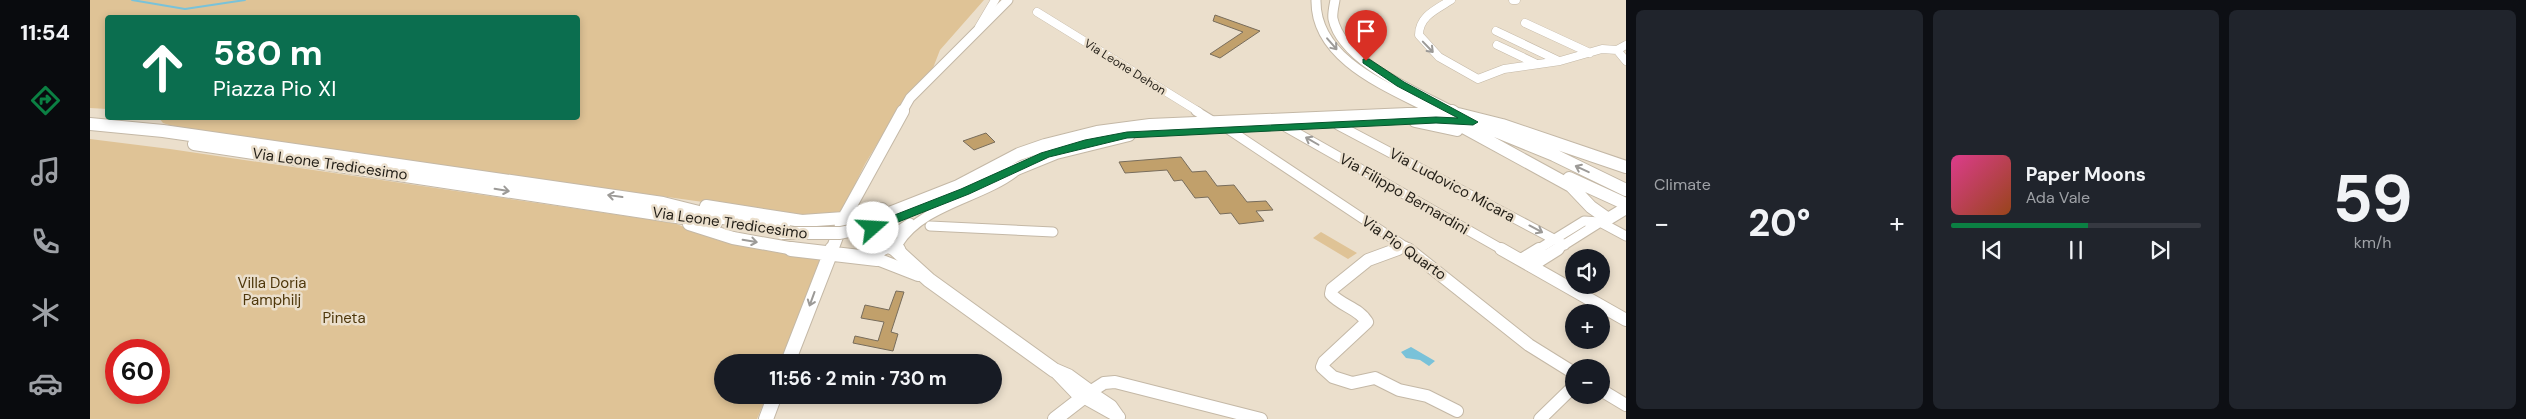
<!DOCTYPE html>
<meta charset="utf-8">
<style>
body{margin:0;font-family:"DM Sans",sans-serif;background:#20242c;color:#f1f3f6;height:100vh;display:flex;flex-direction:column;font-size:19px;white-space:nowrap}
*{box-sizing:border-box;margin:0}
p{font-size:16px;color:#9ea1a6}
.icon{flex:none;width:28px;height:28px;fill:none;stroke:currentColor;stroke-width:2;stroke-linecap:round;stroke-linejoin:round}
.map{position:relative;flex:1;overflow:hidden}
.sheet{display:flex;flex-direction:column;gap:10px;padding:10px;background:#0d0f14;width:900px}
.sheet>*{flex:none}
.guide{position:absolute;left:15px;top:15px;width:475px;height:105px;border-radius:5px;box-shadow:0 2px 8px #0003;background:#0b6e4f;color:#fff;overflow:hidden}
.buttons{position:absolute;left:1475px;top:249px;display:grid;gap:10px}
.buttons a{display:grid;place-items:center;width:45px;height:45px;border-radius:50%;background:#171b24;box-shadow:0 2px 8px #0003;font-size:25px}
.speed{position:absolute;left:15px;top:339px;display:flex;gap:10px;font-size:25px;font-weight:700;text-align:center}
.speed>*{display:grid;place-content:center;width:65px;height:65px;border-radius:50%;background:#171b24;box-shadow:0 2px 8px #0003;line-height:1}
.speed .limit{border:8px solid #d22;background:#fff;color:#111}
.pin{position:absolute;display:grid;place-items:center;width:42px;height:42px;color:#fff;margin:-51px -21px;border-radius:50% 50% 50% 0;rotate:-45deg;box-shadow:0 0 5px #0007}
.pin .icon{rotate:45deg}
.me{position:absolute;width:55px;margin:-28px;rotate:71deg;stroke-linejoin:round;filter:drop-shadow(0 0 4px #0008)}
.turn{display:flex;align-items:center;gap:18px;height:105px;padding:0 25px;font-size:22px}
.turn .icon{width:65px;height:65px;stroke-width:2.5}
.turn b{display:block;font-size:35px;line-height:42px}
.big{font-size:38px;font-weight:700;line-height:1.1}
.sheet .card{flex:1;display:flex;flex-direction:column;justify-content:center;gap:8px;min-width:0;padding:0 18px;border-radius:8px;background:#20242c}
.sheet .dial{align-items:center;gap:0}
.dial b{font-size:65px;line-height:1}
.song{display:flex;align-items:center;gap:15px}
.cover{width:60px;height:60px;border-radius:8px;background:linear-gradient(135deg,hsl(330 70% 55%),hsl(20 70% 35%))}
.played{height:5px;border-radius:2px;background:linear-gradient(90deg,#0b8043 55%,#363941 55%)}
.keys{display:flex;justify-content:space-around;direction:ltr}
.heat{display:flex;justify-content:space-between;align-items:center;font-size:28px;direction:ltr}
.sheet .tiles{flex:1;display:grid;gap:10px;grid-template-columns:repeat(3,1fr)}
.trip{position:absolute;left:624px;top:354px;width:288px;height:50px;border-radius:25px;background:#171b24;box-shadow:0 2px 8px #0003;font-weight:700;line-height:50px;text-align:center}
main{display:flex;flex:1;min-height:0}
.menu{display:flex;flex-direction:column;width:90px;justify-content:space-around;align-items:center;background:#090b0e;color:#9ea1a6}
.menu .icon{width:35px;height:35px}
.menu .on{color:#0b8043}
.menu b{font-size:22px;color:#f1f3f6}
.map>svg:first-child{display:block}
.green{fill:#dfc396;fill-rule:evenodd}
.water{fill:#79c2d9}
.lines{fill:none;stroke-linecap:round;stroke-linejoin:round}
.stream{stroke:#79c2d9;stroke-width:2}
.building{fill:#c1a06b;stroke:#786d5c}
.minor-far2-casing{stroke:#c4b8a6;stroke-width:9}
.minor-far1-casing{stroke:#c4b8a6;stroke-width:11}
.minor-casing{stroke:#c4b8a6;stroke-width:14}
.major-far2-casing{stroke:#c4b8a6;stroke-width:11}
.major-far1-casing{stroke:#c4b8a6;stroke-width:14}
.major-casing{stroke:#c4b8a6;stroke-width:16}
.minor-far2{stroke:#fff;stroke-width:8}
.minor-far1{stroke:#fff;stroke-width:9}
.minor{stroke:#fff;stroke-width:12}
.major-far2{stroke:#fff;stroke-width:9}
.major-far1{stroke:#fff;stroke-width:12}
.major{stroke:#fff;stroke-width:14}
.major-bridge-casing{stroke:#c4b8a6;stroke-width:14;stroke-linecap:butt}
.major-bridge{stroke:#fff;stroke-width:12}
.oneway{stroke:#9c9a97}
.route{fill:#0b8043;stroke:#07532c}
.labels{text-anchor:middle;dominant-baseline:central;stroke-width:5;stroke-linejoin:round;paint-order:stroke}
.far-street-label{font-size:12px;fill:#221e17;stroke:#ebdfcc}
.street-label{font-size:15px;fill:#221e17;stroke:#ebdfcc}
.park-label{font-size:15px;fill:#4e370b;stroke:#ebdfcc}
</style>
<main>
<nav class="menu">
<b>11:54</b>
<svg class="icon on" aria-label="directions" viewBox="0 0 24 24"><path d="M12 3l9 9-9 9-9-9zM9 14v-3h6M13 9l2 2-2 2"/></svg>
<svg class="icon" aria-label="music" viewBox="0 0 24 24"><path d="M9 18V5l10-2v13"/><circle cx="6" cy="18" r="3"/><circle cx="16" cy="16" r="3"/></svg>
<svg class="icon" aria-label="phone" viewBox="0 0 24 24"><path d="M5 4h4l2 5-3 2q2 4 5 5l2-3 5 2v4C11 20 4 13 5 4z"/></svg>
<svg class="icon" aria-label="climate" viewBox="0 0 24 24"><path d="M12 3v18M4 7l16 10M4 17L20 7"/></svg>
<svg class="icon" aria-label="car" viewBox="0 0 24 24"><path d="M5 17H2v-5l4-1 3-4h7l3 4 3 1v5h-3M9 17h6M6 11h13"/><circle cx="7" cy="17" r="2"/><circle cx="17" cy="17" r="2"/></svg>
</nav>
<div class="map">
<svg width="1536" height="419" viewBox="0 0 1536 419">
<rect width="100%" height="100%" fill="#ebdfcc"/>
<!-- green -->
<path class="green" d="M0,0H894L850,50L843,68L816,96L775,164L751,213L733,216L692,213L135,135L79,125L73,123L69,118H488V18H18L17,109L0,108Z
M0,139L80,149L584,223L627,240L732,256L690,362H632V395H677L667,419H0ZM26,350H69V392H26Z
M1231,232L1267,253L1258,259L1223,238Z"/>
<!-- water -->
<path class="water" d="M1321,347L1345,361L1339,366L1330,360L1316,358L1311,352Z"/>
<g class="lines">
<!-- stream -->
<path class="stream" d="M42,0L95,9L155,0"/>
</g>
<!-- building -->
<path class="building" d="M1125,15L1170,31L1130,58L1120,54L1153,32L1123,21Z
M896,133L905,142L884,150L873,141Z
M1091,157L1102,172L1116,171L1127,186L1144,185L1157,202L1176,201L1183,210L1166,211L1174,221L1149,224L1141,213L1130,214L1118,197L1105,198L1092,180L1084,181L1077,170L1035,173L1029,162Z
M806,291L814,292L801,332L808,334L803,351L763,343L765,336L788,341L794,322L771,318L775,305L799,310Z"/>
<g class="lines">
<defs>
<path id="minor-far2" d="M1361,0C1347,9 1329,16 1329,35L1349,57L1388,79L1414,69L1470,61L1512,49L1527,50L1536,45
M1423,0H1426
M947,12L1109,112
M1435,23L1500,53
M889,27L905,0
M1406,31L1469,61
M1407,45L1447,64
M1527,50L1536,61"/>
<path id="minor-far1" d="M1106,111L1124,122
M1248,125L1475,245
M1196,127L1413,250
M1138,129L1320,250
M840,226L963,232
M794,247L802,235L820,223
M810,250L808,244C833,204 890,199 926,171
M1304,250L1315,246
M1447,250L1494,221L1510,222L1536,236
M1466,250L1512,221"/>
<path id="minor" d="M809,249L810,252
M1308,249L1278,260L1242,289L1241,294C1251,306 1269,308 1277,322L1234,362L1232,367L1243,377L1262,383L1285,378L1309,390L1337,396L1367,411
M1318,249L1439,345L1484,373
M1411,249L1536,320
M787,259L828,275
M1431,260L1449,249
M1441,266L1468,249
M965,371L986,393L1029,417
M1511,390L1536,405
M1028,416L1021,406L1000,392L1014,383L1025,382L1171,419
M1450,419L1484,386"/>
<path id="major-far2" d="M1226,0C1225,61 1301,88 1346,112
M1245,0C1244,6 1242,14 1243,19C1252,62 1329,93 1364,112
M812,112L820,98L918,0"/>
<path id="major-far1" d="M1344,111L1481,186L1501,207L1518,219L1536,208
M1362,111L1365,113
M1325,121L1367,130
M0,124L73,131L573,203L633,218L694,226
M1388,124L1464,155L1536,190
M104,144L626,223
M1479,178L1536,204
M897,181L966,153L1039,135
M616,206L712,221L754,218
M756,214L771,215L792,209
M784,219L868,186L929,154L955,145L1007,132L1060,125L1318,114H1368L1412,125L1536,167
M599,224L643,238L710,250
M742,250L754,218L813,111
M789,250L798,247L807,250"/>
<path id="major" d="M701,249L787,259V252L791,249
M805,249L839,280L964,370L978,376L1000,392L965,419
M698,362L742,249
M676,419L685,395"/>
</defs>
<!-- minor-far2 casing -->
<use href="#minor-far2" class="minor-far2-casing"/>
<!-- minor-far1 casing -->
<use href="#minor-far1" class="minor-far1-casing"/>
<!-- minor casing -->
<use href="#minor" class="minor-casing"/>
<!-- major-far2 casing -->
<use href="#major-far2" class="major-far2-casing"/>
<!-- major-far1 casing -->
<use href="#major-far1" class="major-far1-casing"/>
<!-- major casing -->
<use href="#major" class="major-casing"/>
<!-- minor-far2 -->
<use href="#minor-far2" class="minor-far2"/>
<!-- minor-far1 -->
<use href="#minor-far1" class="minor-far1"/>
<!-- minor -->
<use href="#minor" class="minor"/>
<!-- major-far2 -->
<use href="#major-far2" class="major-far2"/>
<!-- major-far1 -->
<use href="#major-far1" class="major-far1"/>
<!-- major -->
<use href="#major" class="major"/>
<defs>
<path id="major-bridge" d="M692,233H750L798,223"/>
</defs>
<!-- major-bridge casing -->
<use href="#major-bridge" class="major-bridge-casing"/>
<!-- major-bridge -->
<use href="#major-bridge" class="major-bridge"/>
</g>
<!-- one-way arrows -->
<defs><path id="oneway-shaft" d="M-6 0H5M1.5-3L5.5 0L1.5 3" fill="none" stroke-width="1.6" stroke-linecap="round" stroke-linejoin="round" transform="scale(1.25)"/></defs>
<g class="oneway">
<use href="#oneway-shaft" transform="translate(1242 44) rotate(49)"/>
<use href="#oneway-shaft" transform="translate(1338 47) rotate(46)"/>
<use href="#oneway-shaft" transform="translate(1222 141) rotate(-150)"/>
<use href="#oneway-shaft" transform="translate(1492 169) rotate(-155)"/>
<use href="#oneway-shaft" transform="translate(412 190) rotate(9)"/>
<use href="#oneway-shaft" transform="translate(525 196) rotate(-172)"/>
<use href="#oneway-shaft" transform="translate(1446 229) rotate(28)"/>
<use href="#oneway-shaft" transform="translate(660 241) rotate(9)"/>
<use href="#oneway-shaft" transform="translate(722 299) rotate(110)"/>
</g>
<!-- route -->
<path class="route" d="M1273,59H1279L1314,82L1388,122L1383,125L1346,123L1037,138L959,157L879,194L788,230L783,231L778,228L779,225L871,189L951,153L995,140L1037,132L1346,117L1368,118L1307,86L1273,63Z"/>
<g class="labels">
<!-- far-street labels -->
<g class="far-street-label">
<text transform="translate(1035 67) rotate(32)">Via Leone Dehon</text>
</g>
<!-- street labels -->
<g class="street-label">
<text transform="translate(240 164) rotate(8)">Via Leone Tredicesimo</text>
<text transform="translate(1362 185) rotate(28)">Via Ludovico Micara</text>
<text transform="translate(1314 194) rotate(30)">Via Filippo Bernardini</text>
<text transform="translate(640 223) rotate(8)">Via Leone Tredicesimo</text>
<text transform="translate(1314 248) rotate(35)">Via Pio Quarto</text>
</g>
<!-- park labels -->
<g class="park-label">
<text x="182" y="283">Villa Doria<tspan x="182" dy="17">Pamphilj</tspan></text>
<text x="254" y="318">Pineta</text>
</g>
</g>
</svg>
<div class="buttons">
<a><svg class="icon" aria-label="sound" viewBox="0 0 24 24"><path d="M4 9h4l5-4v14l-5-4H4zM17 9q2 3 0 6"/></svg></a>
<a>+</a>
<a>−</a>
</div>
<div class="speed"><div class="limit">60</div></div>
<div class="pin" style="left:1276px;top:61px;background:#d93025"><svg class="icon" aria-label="arrive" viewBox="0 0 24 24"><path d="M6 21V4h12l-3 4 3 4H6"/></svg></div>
<svg class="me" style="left:783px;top:228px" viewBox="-20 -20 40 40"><circle r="19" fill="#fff"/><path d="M0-13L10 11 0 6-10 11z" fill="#0b8043"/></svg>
<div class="trip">11:56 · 2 min · 730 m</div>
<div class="guide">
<div class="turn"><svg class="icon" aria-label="ahead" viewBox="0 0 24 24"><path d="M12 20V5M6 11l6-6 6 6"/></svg><div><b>580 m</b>Piazza Pio XI</div></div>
</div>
</div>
<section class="sheet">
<div class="tiles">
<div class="card"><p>Climate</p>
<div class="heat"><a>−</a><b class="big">20°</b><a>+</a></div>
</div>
<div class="card">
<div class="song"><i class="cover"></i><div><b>Paper Moons</b><p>Ada Vale</p></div></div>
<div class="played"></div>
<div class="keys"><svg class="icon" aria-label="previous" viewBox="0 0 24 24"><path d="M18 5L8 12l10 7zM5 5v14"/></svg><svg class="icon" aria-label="pause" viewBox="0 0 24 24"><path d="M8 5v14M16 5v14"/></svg><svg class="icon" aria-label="next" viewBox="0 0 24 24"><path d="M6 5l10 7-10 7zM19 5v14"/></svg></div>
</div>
<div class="card dial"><b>59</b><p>km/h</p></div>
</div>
</section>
</main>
